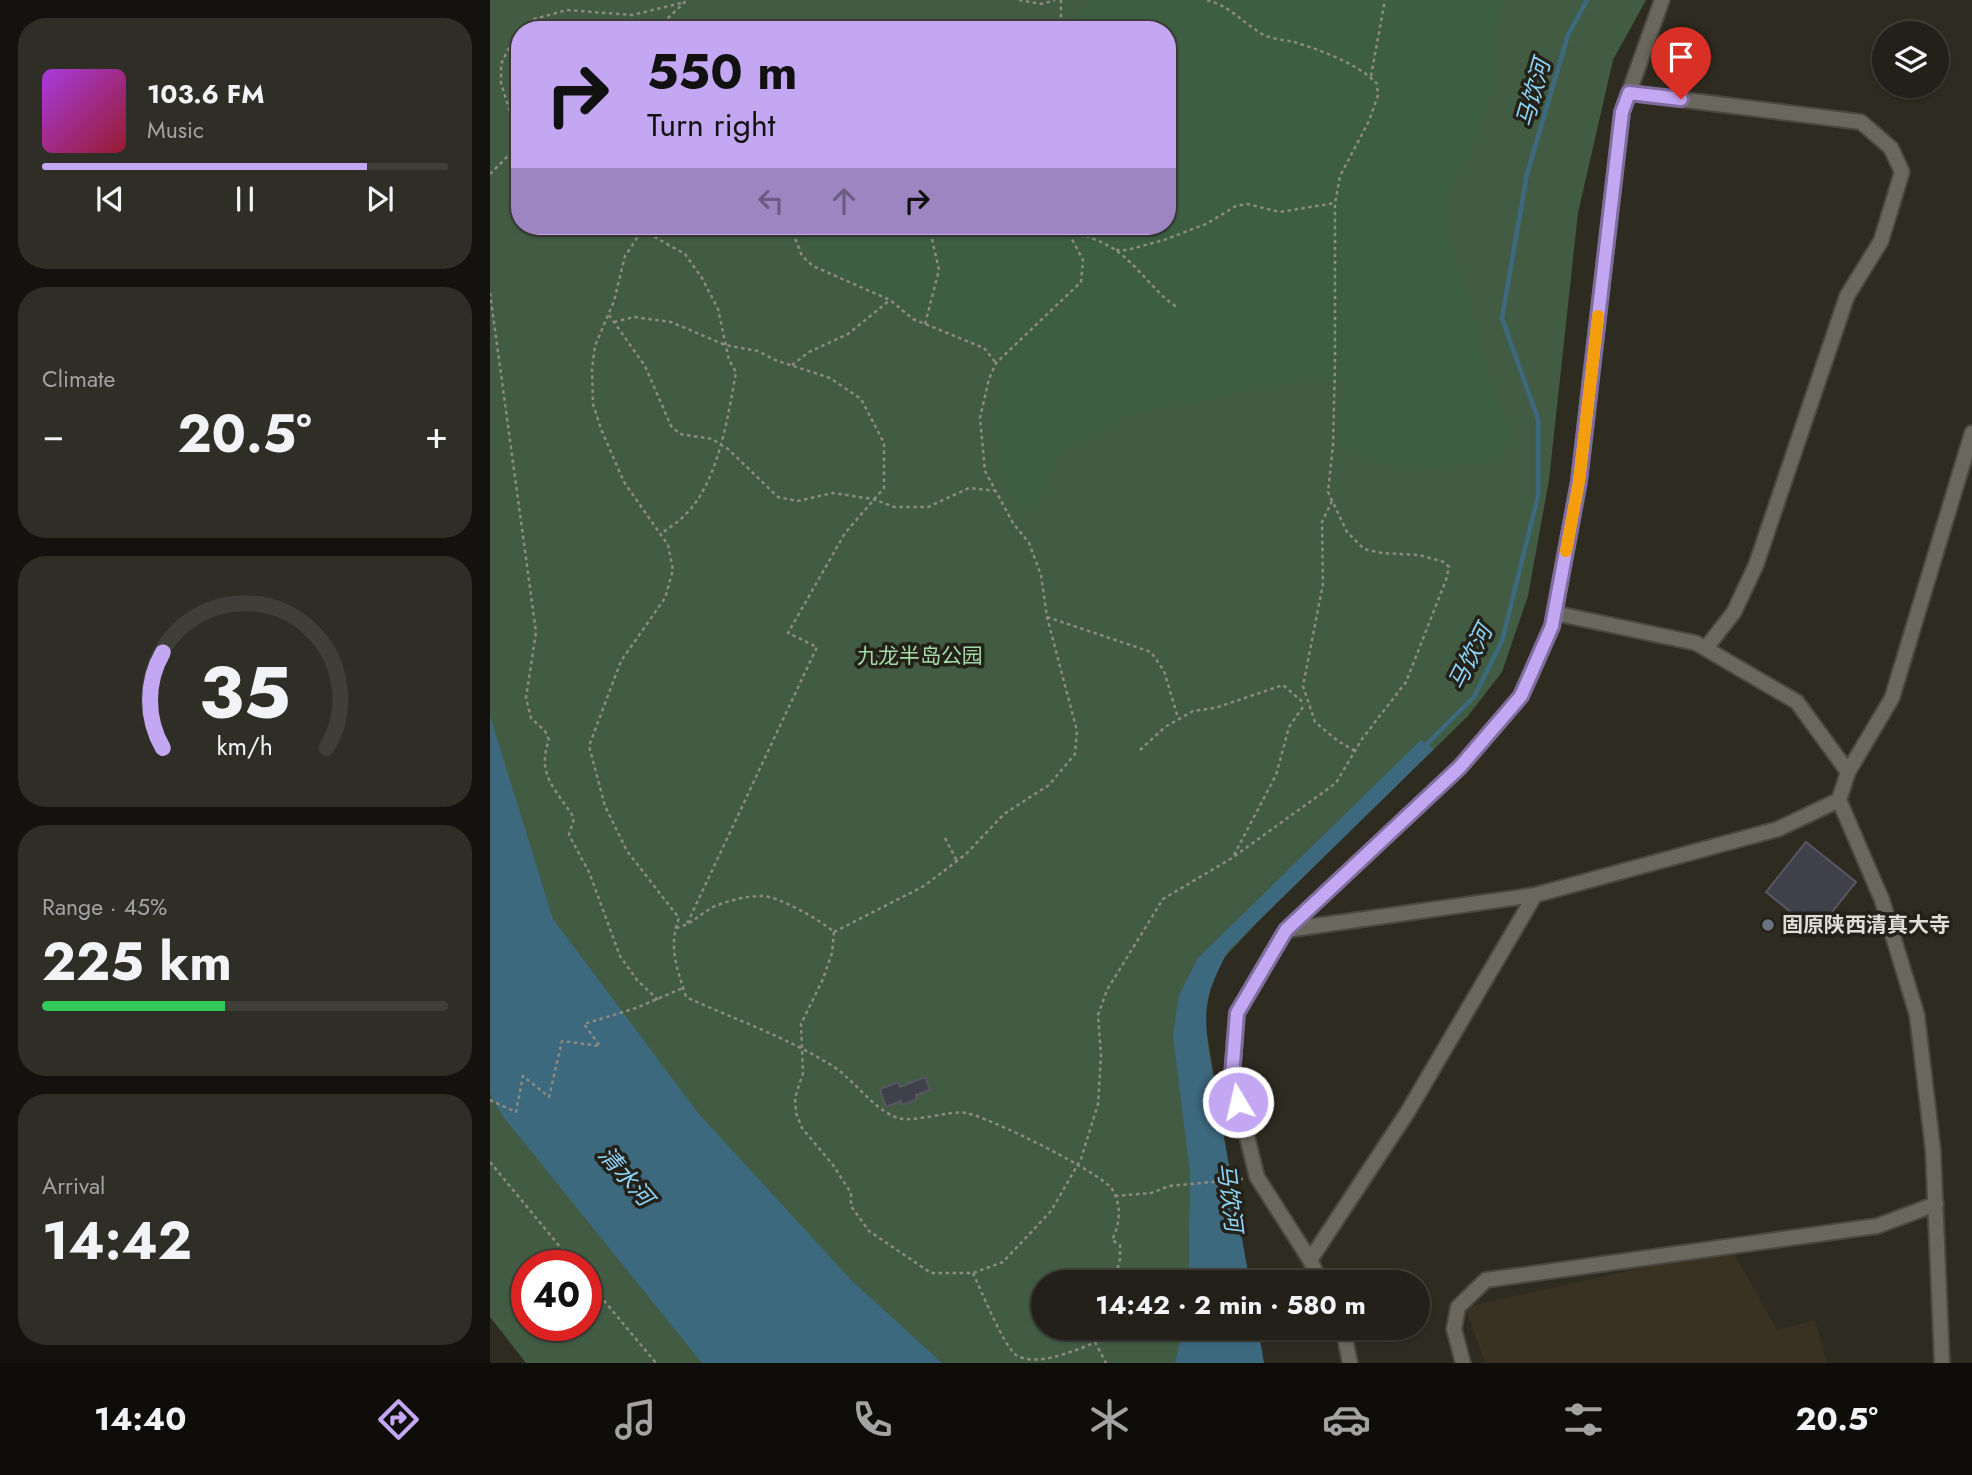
<!DOCTYPE html>
<meta charset="utf-8">
<style>
body{margin:0;font-family:Jost,"Noto Sans SC",sans-serif;background:#2e2d26;color:#f1f3f6;height:100vh;display:flex;flex-direction:column;font-size:26px;white-space:nowrap}
*{box-sizing:border-box;margin:0}
p{font-size:23px;color:#a2a3a2}
.icon{flex:none;width:38px;height:38px;fill:none;stroke:currentColor;stroke-width:2;stroke-linecap:round;stroke-linejoin:round}
.map{position:relative;flex:1;overflow:hidden}
.sheet{display:flex;flex-direction:column;gap:18px;padding:18px;background:#13120e;width:490px}
.sheet>*{flex:none}
.banner{position:absolute;left:21px;top:21px;width:665px;height:214px;border-radius:28px;box-shadow:0 2px 5px #0004,0 0 0 2px #3f3e38;background:#c3a7f2;color:#111;overflow:hidden}
.controls{position:absolute;left:1382px;top:21px;display:grid;gap:14px}
.controls a{display:grid;place-items:center;width:77px;height:77px;border-radius:50%;background:#222019;box-shadow:0 2px 5px #0004,0 0 0 2px #3f3e38;font-size:35px}
.speed{position:absolute;left:21px;top:1250px;display:flex;gap:14px;font-size:35px;font-weight:700;text-align:center}
.speed>*{display:grid;place-content:center;width:91px;height:91px;border-radius:50%;background:#222019;box-shadow:0 2px 5px #0004,0 0 0 2px #3f3e38;line-height:1}
.speed .limit{border:10px solid #d22;background:#fff;color:#111}
.pin{position:absolute;display:grid;place-items:center;width:60px;height:60px;color:#fff;margin:-72px -30px;border-radius:50% 50% 50% 0;rotate:-45deg;box-shadow:0 0 7px #0007}
.pin .icon{rotate:45deg}
.me{position:absolute;width:77px;margin:-38px;rotate:351deg;stroke-linejoin:round;filter:drop-shadow(0 0 5px #0008)}
.turn{display:flex;align-items:center;gap:24px;height:147px;padding:0 21px;font-size:32px}
.turn .icon{width:91px;height:91px;stroke-width:2.5}
.turn b{display:block;font-size:49px;line-height:60px}
.lanes{display:flex;align-items:center;height:66px;padding:0 21px;background:#0003;justify-content:center;gap:35px;direction:ltr}
.lanes .off{opacity:.35}
.big{font-size:52px;font-weight:700;line-height:1.1}
.sheet .tile{flex:1;display:flex;flex-direction:column;justify-content:center;gap:10px;min-width:0;padding:0 24px;border-radius:28px;background:#2e2d26}
.sheet .dial{align-items:center;gap:0}
.dial svg{height:182px;overflow:visible;fill:none;stroke:#3f3e38;stroke-width:7;stroke-linecap:round;text-anchor:middle}
.dial text{fill:#f1f3f6;stroke:none}
.song{display:flex;align-items:center;gap:21px}
.cover{width:84px;height:84px;border-radius:10px;background:linear-gradient(135deg,hsl(280 70% 55%),hsl(350 70% 35%))}
.played{height:7px;border-radius:4px;background:linear-gradient(90deg,#c3a7f2 80%,#3f3e38 80%)}
.keys{display:flex;justify-content:space-around;direction:ltr}
.heat{display:flex;justify-content:space-between;align-items:center;font-size:38px;direction:ltr}
.charge{height:10px;border-radius:5px;background:linear-gradient(90deg,#34c759 45%,#3f3e38 0)}
.trip{position:absolute;left:541px;top:1270px;width:399px;height:70px;border-radius:35px;background:#222019;box-shadow:0 2px 5px #0004,0 0 0 2px #3f3e38;font-weight:700;line-height:70px;text-align:center}
.tabs{display:flex;height:112px;justify-content:space-around;align-items:center;background:#0e0d0a;color:#a2a3a2}
.tabs .icon{width:49px;height:49px}
.tabs .current{color:#c3a7f2}
.tabs b{font-size:32px;color:#f1f3f6}
main{display:flex;flex:1;min-height:0}
.map>svg:first-child{display:block}
.education{fill:#393121}
.green{fill:#425c44;fill-rule:evenodd}
.forest{fill:#3d5e41}
.water{fill:#3d697f}
.lines{fill:none;stroke-linecap:round;stroke-linejoin:round}
.stream{stroke:#3d697f;stroke-width:4.5}
.building{fill:#40404a;stroke:#585762;stroke-width:2}
.minor-casing{stroke:#4a4840;stroke-width:18}
.path{stroke:#8c8a81;stroke-width:2.5;stroke-dasharray:3.5 3.5;stroke-linecap:butt}
.minor{stroke:#6a675c;stroke-width:14}
.route-casing{stroke:#7f6d9d;stroke-width:18}
.route{stroke:#c3a7f2;stroke-width:12}
.slow{stroke:#f59e0b;stroke-width:12}
.worship-dot{fill:#6b7280;stroke:#242118;stroke-width:2.5}
.labels{text-anchor:middle;dominant-baseline:central;stroke-width:7;stroke-linejoin:round;paint-order:stroke}
.park-label{font-size:21px;fill:#a3daa8;stroke:#242118}
.poi-label{font-size:21px;font-weight:bold;fill:#deddd6;stroke:#242118;text-anchor:start}
.water-label{font-size:23px;font-style:italic;fill:#8ed7fd;stroke:#242118}
</style>
<main>
<section class="sheet">
<div class="tile">
<div class="song"><i class="cover"></i><div><b>103.6 FM</b><p>Music</p></div></div>
<div class="played"></div>
<div class="keys"><svg class="icon" aria-label="previous" viewBox="0 0 24 24"><path d="M18 5L8 12l10 7zM5 5v14"/></svg><svg class="icon" aria-label="pause" viewBox="0 0 24 24"><path d="M8 5v14M16 5v14"/></svg><svg class="icon" aria-label="next" viewBox="0 0 24 24"><path d="M6 5l10 7-10 7zM19 5v14"/></svg></div>
</div>
<div class="tile"><p>Climate</p>
<div class="heat"><a>−</a><b class="big">20.5°</b><a>+</a></div>
</div>
<div class="tile dial"><svg viewBox="0 0 100 80">
<path d="M14 69A42 42 0 1 1 86 69"/>
<path d="M14 69A42 42 0 0 1 14 27" stroke="#c3a7f2"/>
<text x="50" y="56" font-size="32" font-weight="700">35</text>
<text x="50" y="72" font-size="11">km/h</text>
</svg></div>
<div class="tile"><p>Range · 45%</p><b class="big">225 km</b><div class="charge"></div></div>
<div class="tile"><p>Arrival</p><b class="big">14:42</b></div>
</section>
<div class="map">
<svg width="1482" height="1363" viewBox="0 0 1482 1363">
<rect width="100%" height="100%" fill="#2e2b21"/>
<!-- education -->
<path class="education" d="M1241,1248L1287,1330L1325,1320L1337,1363H995L975,1307Z"/>
<!-- green -->
<path class="green" d="M0,0H1156L1123,60L1088,213L1059,480L1038,596L1012,672L978,716L775,914L721,972L713,1010L758,1283H553V1328H766L772,1363H36L0,1317ZM30,30H677V226H30ZM37,1265H96V1325H37Z"/>
<!-- forest -->
<path class="forest" d="M601,0H1017L1009,12L1002,94L980,151L962,183L957,204L959,240L989,331L995,366L1024,439L998,462L947,468L894,466L851,449L847,431L853,383L821,377L713,401L643,413L569,453L544,513L531,508L519,488L503,430L513,351L483,341L367,287L323,256L309,226H677V30H573Z"/>
<!-- water -->
<path class="water" d="M0,716L63,919L208,1113L362,1281L452,1363H212L12,1115L0,1094Z
M931,740L944,749L738,951C716,993 713,1007 719,1054L760,1283H699L700,1173L683,1035L689,995L708,958Z
M694,1328H768L774,1363H685Z"/>
<g class="lines">
<!-- stream -->
<path class="stream" d="M934,747L984,697L1012,641L1048,496V419L1012,318L1037,174L1078,35L1097,0"/>
</g>
<!-- building -->
<path class="building" d="M1316,842L1366,882L1326,932L1276,892Z
M435,1077L440,1090L426,1095L427,1099L412,1105L411,1101L396,1107L390,1089L408,1082L410,1087Z"/>
<g class="lines">
<defs>
<path id="minor" d="M1139,93L1371,122L1401,148L1412,172L1391,241L1357,296L1266,565L1244,612L1216,648
M1064,613L1206,643L1307,702L1358,772
M796,930L1045,895L1288,829L1349,800
M820,1260L917,1113L1045,895
M831,1283L820,1260L767,1177L742,1076L747,1013L796,930L970,767L1031,696L1062,626L1089,481L1132,112L1172,0
M853,1328L860,1363
M973,1363L964,1329L968,1307L996,1280L1387,1226L1446,1204
M1452,1363L1443,1150L1427,1015L1392,900L1349,800L1358,772L1402,698L1482,433"/>
</defs>
<!-- minor casing -->
<use href="#minor" class="minor-casing"/>
<!-- path -->
<path class="path" d="M529,0L552,4L565,0
M170,30L178,18L197,0
M566,30L571,21V0
M881,76L895,0
M0,174L30,144L11,83V64L28,30L44,19L77,10L142,15L195,2
M155,226L135,256L124,301L105,346L102,369L103,404L111,429L134,482L178,545L183,570L175,598L131,661L99,746L115,806L137,851L189,918C178,947 187,968 196,997C244,1019 296,1037 341,1065C364,1079 382,1109 408,1118C425,1123 459,1110 476,1113C499,1117 610,1172 622,1189C632,1205 630,1224 622,1240L630,1245V1259L624,1283
M300,226L312,256L323,266L400,300L423,319L494,348L506,363
M576,229C593,235 613,241 627,251C650,268 665,293 688,308
M152,230L195,254L212,278L228,309L239,360L246,372C238,417 228,484 194,516C187,523 179,528 172,533
M626,250H637L674,240L716,224L746,206L757,204L790,212L845,203
M0,293L46,632L36,698L41,718L55,731L59,740C46,775 66,789 84,818L79,835L99,872L130,956L147,980L168,1000
M119,315L155,366L181,426L190,434L222,439L238,449L288,497L307,501L343,493L383,499L404,507H438L479,488L507,491
M124,322L144,317L181,322L235,345L268,351L285,360L340,378L371,399L394,443V488L355,533L298,633L327,647L196,926
M435,324L449,270L439,226
M302,365L319,352L358,334L400,300
M842,501L832,522L833,584L813,686L825,722L848,741L865,751
M557,617L661,652L674,671L688,718
M650,750L675,727L703,711L725,708L793,685L815,704
M455,838L467,861
M744,855L786,775L799,727L815,704
M186,928C201,925 210,914 223,907C237,901 256,896 271,896C289,896 330,920 344,932
M344,932L342,953L333,979L311,1024L313,1073L305,1098L306,1113L312,1128L343,1165L361,1193V1206L379,1231L441,1273H483L513,1262L561,1211L591,1159L608,1104L611,1055L608,1015L617,990L673,899L742,858L846,783L872,739L916,682L956,580L959,567L954,562L929,555L892,553L874,549L857,532L838,492L843,445L845,363V203L850,176L879,121L888,95L887,84C871,65 828,49 804,42C794,40 781,39 772,34C752,22 739,5 716,0
M344,932L434,886L476,854L514,814L559,785L585,754L587,731L557,617L551,575L539,543L523,523L495,471L490,418L499,379L506,363L591,282L593,260L575,226
M0,1100L26,1112L33,1076L59,1097L72,1041L110,1046L94,1024L146,1008L193,988
M0,1162L85,1265
M625,1196L661,1193L679,1186L753,1179
M483,1273C491,1290 513,1345 526,1355C538,1363 561,1359 574,1354C592,1348 608,1344 621,1328
M96,1279L166,1363
M605,1342L616,1363"/>
<!-- minor -->
<use href="#minor" class="minor"/>
</g>
<g class="lines">
<defs>
<path id="route" d="M748,1102L742,1076L747,1013L796,930L970,767L1031,696L1062,626L1089,481L1132,112L1139,93L1191,99"/>
</defs>
<!-- route casing -->
<use href="#route" class="route-casing"/>
<!-- route -->
<use href="#route" class="route"/>
<!-- slow -->
<path class="slow" d="M1076,551L1089,481L1108,316"/>
</g>
<!-- markers -->
<circle class="worship-dot" cx="1278" cy="925" r="7"/>
<g class="labels">
<!-- park labels -->
<g class="park-label">
<text x="430" y="656">九龙半岛公园</text>
</g>
<!-- poi labels -->
<g class="poi-label">
<text x="1292" y="925">固原陕西清真大寺</text>
</g>
<!-- water labels -->
<g class="water-label">
<text transform="translate(1043 93) rotate(-74)">马饮河</text>
<text transform="translate(980 657) rotate(-63)">马饮河</text>
<text transform="translate(136 1176) rotate(49)">清水河</text>
<text transform="translate(740 1197) rotate(83)">马饮河</text>
</g>
</g>
</svg>
<div class="controls">
<a><svg class="icon" aria-label="layers" viewBox="0 0 24 24"><path d="M12 4l9 5-9 5-9-5zM3 14l9 5 9-5"/></svg></a>
</div>
<div class="speed"><div class="limit">40</div></div>
<div class="pin" style="left:1191px;top:99px;background:#d93025"><svg class="icon" aria-label="arrive" viewBox="0 0 24 24"><path d="M6 21V4h12l-3 4 3 4H6"/></svg></div>
<svg class="me" style="left:748px;top:1102px" viewBox="-20 -20 40 40"><circle r="17" fill="#c3a7f2" stroke="#fff" stroke-width="3"/><path d="M0-11L8 9 0 5-8 9z" fill="#fff"/></svg>
<div class="trip">14:42 · 2 min · 580 m</div>
<div class="banner">
<div class="turn"><svg class="icon" aria-label="right" viewBox="0 0 24 24"><path d="M7 20v-9h11M14 6l5 5-5 5"/></svg><div><b>550 m</b>Turn right</div></div>
<div class="lanes"><svg class="icon off" aria-label="left" viewBox="0 0 24 24"><path d="M17 20v-9H6M10 6l-5 5 5 5"/></svg><svg class="icon off" aria-label="ahead" viewBox="0 0 24 24"><path d="M12 20V5M6 11l6-6 6 6"/></svg><svg class="icon" aria-label="right" viewBox="0 0 24 24"><path d="M7 20v-9h11M14 6l5 5-5 5"/></svg></div>
</div>
</div>
</main>
<nav class="tabs">
<b>14:40</b>
<svg class="icon current" aria-label="directions" viewBox="0 0 24 24"><path d="M12 3l9 9-9 9-9-9zM9 14v-3h6M13 9l2 2-2 2"/></svg>
<svg class="icon" aria-label="music" viewBox="0 0 24 24"><path d="M9 18V5l10-2v13"/><circle cx="6" cy="18" r="3"/><circle cx="16" cy="16" r="3"/></svg>
<svg class="icon" aria-label="phone" viewBox="0 0 24 24"><path d="M5 4h4l2 5-3 2q2 4 5 5l2-3 5 2v4C11 20 4 13 5 4z"/></svg>
<svg class="icon" aria-label="climate" viewBox="0 0 24 24"><path d="M12 3v18M4 7l16 10M4 17L20 7"/></svg>
<svg class="icon" aria-label="car" viewBox="0 0 24 24"><path d="M5 17H2v-5l4-1 3-4h7l3 4 3 1v5h-3M9 17h6M6 11h13"/><circle cx="7" cy="17" r="2"/><circle cx="17" cy="17" r="2"/></svg>
<svg class="icon" aria-label="filters" viewBox="0 0 24 24"><path d="M4 7h16M4 17h16"/><circle cx="9" cy="7" r="2"/><circle cx="15" cy="17" r="2"/></svg>
<b>20.5°</b>
</nav>
